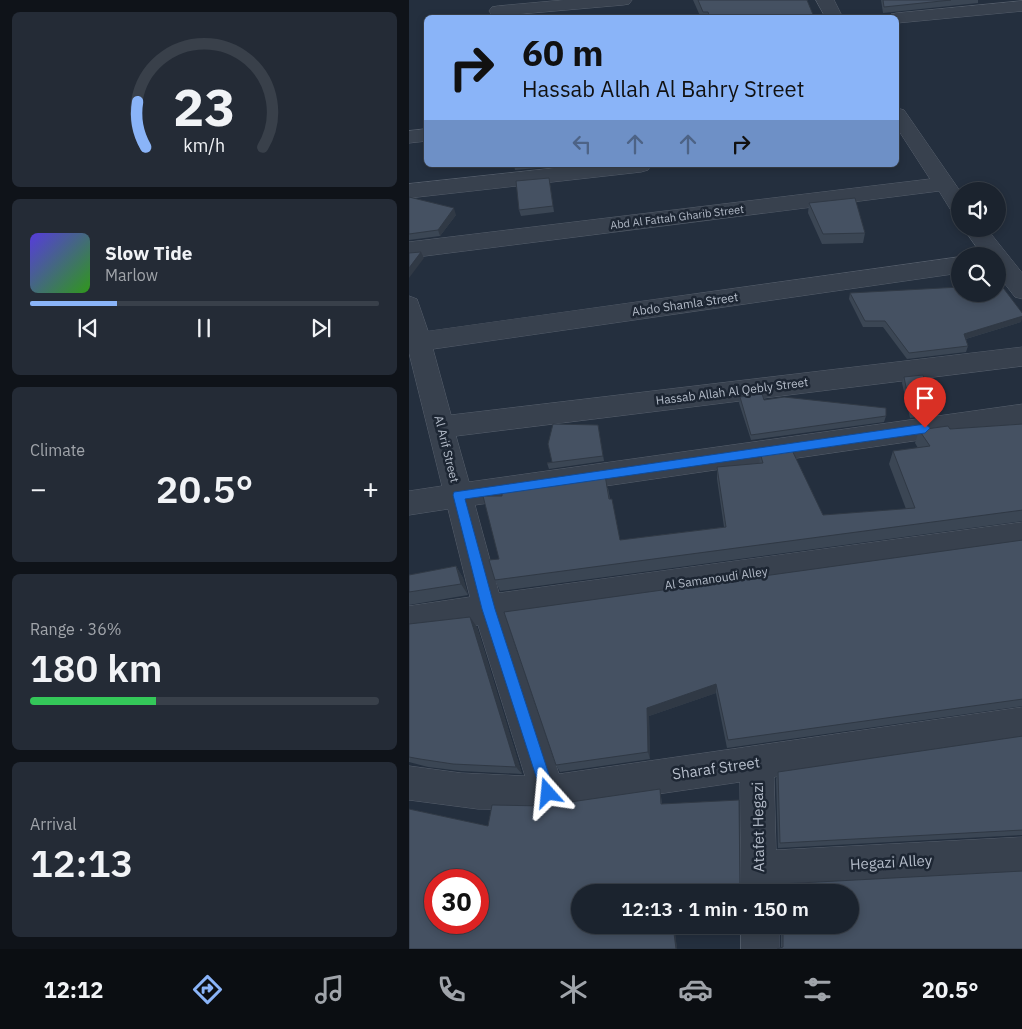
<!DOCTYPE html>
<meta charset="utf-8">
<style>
body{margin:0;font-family:"IBM Plex Sans",sans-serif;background:#242b36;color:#f1f3f6;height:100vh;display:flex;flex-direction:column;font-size:19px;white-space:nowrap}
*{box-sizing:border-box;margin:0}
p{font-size:16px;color:#a0a4aa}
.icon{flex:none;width:28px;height:28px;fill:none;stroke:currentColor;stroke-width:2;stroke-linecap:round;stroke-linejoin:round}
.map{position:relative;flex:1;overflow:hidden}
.panel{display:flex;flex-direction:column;gap:12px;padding:12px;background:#0f1319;width:409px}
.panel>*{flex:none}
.banner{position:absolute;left:15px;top:15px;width:475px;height:152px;border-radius:8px;box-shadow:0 2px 8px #0003,0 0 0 1px #39404a;background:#8ab4f8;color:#111;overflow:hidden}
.controls{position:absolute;left:542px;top:182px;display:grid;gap:10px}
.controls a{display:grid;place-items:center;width:55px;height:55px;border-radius:50%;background:#1b232e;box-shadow:0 2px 8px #0003,0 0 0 1px #39404a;font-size:25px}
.speed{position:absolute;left:15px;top:869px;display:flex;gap:10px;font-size:25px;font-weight:700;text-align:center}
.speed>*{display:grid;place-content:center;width:65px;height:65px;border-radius:50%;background:#1b232e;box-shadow:0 2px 8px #0003,0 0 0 1px #39404a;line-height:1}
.speed .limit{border:8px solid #d22;background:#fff;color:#111}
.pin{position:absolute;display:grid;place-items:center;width:42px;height:42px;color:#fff;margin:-51px -21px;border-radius:50% 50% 50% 0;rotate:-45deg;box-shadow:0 0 5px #0007}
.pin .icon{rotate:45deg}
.me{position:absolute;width:55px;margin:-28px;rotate:342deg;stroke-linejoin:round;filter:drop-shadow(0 0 4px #0008)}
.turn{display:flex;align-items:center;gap:18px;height:105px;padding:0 15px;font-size:22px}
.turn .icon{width:65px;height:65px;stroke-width:2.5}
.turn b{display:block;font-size:35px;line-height:42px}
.lanes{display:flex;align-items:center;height:48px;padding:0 15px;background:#0003;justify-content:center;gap:25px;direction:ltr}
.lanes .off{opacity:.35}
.big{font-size:38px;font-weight:600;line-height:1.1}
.panel .tile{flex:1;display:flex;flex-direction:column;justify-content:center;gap:8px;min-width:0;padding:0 18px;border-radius:8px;background:#242b36}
.panel .dial{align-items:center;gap:0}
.dial svg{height:130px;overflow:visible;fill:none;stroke:#39404a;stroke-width:7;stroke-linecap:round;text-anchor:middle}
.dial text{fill:#f1f3f6;stroke:none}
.song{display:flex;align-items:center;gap:15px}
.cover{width:60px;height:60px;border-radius:8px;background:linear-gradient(135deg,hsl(250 70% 55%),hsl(110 70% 35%))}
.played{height:5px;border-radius:2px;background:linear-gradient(90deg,#8ab4f8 25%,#39404a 25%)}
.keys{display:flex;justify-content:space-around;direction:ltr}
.heat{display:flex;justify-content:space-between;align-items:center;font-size:28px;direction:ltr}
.charge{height:8px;border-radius:4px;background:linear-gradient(90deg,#34c759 36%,#39404a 0)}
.trip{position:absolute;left:162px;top:884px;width:288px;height:50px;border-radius:25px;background:#1b232e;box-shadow:0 2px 8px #0003,0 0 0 1px #39404a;font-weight:600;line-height:50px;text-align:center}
.menu{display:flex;height:80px;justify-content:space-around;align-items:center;background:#0b0e12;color:#a0a4aa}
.menu .icon{width:35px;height:35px}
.menu .on{color:#8ab4f8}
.menu b{font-size:22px;color:#f1f3f6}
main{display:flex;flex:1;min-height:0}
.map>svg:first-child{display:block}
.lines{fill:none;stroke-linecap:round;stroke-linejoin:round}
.street-casing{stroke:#565f6c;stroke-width:1}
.street{fill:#38414e;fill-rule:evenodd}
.wall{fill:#3b4654;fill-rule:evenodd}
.shaded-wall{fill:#303945}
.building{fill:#455162;stroke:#303945;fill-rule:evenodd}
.route{fill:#1a73e8;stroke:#114b97}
.labels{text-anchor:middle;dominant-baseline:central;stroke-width:5;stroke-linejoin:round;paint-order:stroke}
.far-street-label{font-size:11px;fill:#b4bcc9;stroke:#1d2633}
.street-label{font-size:12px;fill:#b4bcc9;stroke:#1d2633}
.near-street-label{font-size:15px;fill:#b4bcc9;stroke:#1d2633}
</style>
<main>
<section class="panel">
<div class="tile dial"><svg viewBox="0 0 100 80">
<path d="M14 69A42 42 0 1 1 86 69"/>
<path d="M14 69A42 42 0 0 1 9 41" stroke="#8ab4f8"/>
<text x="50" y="56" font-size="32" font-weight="700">23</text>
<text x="50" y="72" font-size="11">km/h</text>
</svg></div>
<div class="tile">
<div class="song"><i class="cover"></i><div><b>Slow Tide</b><p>Marlow</p></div></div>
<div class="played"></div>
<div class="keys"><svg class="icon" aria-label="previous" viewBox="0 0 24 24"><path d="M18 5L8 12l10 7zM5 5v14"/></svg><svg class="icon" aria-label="pause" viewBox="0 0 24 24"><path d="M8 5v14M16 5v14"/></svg><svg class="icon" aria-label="next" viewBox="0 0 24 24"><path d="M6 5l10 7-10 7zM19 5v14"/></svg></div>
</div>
<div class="tile"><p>Climate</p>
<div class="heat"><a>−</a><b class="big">20.5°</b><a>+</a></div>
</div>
<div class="tile"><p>Range · 36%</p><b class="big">180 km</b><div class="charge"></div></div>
<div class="tile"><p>Arrival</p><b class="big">12:13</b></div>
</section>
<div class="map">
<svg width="614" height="949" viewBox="0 0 614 949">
<rect width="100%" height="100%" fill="#242f3e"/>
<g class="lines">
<defs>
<path id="street" d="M155,0H223L220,4L214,5L89,16L83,15L80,11L83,7L89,6Z
M407,0H425L434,18H417Z
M614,1V11L488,23V18H480L482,14L488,13Z
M488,108L495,110L551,191V214L543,212L530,191L0,258V242L521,179L488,128Z
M18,129V141L0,143V131Z
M173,165H242L239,170L232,172L0,198V184Z
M555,229H578L614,274V299L606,297L589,275V256H574Z
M551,257V273L24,349L42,415L614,347V366L47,436L60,482L614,404V425L66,505L90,593L614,522V548L98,621L150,774L614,707V740L365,777L367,850L614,837V873L368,886V892H332L331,782L139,810L69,809L0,800V766L52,773L116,776L69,625L0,634V606L61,597L39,509L0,515V491L33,486L0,353V296L8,299L19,331Z
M332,925H370V949H332Z"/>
</defs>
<!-- street casing -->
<use href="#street" class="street-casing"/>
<!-- street -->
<use href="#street" class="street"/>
</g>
<!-- wall -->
<path class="wall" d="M284,0H398L405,18H292Z
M472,0H569V3L474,13Z
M105,165H138L139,167L106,170Z
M140,178L145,212L112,216L110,210Z
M0,197L47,215L31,236L0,240Z
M400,203L456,233L454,243L413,244L399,213Z
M441,293L612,322L557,339L559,346L557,352L498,359L474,327H454L440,299Z
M495,377L527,409L525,415L501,418L493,383Z
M331,397L355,400L477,416L475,422L342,440L330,403Z
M614,424V521L91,591L86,580L90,559L93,496L199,488L201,499L211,540L315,527L308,479V467L350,464L351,453L414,515L497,509L480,464L484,451L509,448L506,443L510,430L541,429Z
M189,425L195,461L140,469L138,463L143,462Z
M614,540V706L318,748L307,693L240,716L241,759L151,772L147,765L95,612Z
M47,566L54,578L59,595L0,605V575Z
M0,624L68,627L113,774L52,771L19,767L0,762Z
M614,736V835L369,848L367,779L369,772Z
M251,789L253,804L330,800L331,888L333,890H369L372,884L614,871V949H368L372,948V925H441V892H171V925H265L268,949H0V809L79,826L83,805L134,806ZM26,880H69V922H26Z"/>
<!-- shaded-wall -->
<path class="shaded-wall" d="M45,208L47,215L31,236L29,230Z
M12,252L15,258L0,278V268Z
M614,316L612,322L553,340L555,334Z
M47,566L54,578L59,595L52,584Z
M61,617L68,627L113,774L107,767Z
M307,684V693L240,716L241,759L239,752L238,708Z
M264,925H265L268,949H267Z"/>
<!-- building -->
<path class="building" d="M289,0H398L405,17L301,18L299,12H294Z
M474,0H542L475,7Z
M140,178L144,206L110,210L107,181Z
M0,197L45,208L29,230L0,234Z
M446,198L456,233L414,234L400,203Z
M12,252L0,268V253Z
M589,285H592L614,314V316L555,334L559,346L500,353L476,321H456L441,293L551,287V294H589Z
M514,375L527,409L502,412L495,377Z
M353,394L355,400L375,397L477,408V416L342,435L331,397Z
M144,424L189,425L194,456L138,463L143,462L139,444Z
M614,424V510L86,580L80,560L90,559L74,496H93V490L196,475L200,499H203L211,540L317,527L308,467L354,463L351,453L382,448L414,515L506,508L484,451L521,446L510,430L539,426L541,429Z
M614,540V699L319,740L307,684L238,708L239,752L147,765L95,612Z
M47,566L52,584L0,592V575Z
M61,617L107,767L44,764L11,759L0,757V624Z
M614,736V830L371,843L369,772Z
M251,789L252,804L330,800L331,888L333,890H370L372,884L614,871V949H368L374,947V925H441V892H171V925H264L267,949H0V809L79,826L83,805L134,806ZM26,880H69V922H26Z"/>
<!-- route -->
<path class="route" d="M516,424L521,428L516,433L56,499L86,609L146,793L144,798L139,800L134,798L73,609L44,495L45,492Z"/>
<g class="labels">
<!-- far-street labels -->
<g class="far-street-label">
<text transform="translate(268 217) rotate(-7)">Abd Al Fattah Gharib Street</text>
</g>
<!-- street labels -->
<g class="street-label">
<text transform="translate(276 304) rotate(-8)">Abdo Shamla Street</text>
<text transform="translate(323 391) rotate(-7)">Hassab Allah Al Qebly Street</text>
<text transform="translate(38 449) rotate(76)">Al Arif Street</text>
<text transform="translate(307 578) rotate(-8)">Al Samanoudi Alley</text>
</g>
<!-- near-street labels -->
<g class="near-street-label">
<text transform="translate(307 768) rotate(-8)">Sharaf Street</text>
<text transform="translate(349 827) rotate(-91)">Atafet Hegazi</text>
<text transform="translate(482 862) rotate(-3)">Hegazi Alley</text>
</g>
</g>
</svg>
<div class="controls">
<a><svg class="icon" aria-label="sound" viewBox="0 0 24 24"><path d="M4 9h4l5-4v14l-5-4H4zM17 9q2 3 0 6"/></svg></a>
<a><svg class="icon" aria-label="search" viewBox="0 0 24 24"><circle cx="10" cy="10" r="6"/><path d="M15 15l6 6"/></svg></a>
</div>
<div class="speed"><div class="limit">30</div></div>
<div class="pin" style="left:516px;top:428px;background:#d93025"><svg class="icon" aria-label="arrive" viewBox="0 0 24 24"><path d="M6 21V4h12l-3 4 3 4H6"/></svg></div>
<svg class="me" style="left:139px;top:793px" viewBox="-20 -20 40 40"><path d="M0-17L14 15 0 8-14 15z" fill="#1a73e8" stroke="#fff" stroke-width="4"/></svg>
<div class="trip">12:13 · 1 min · 150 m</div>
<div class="banner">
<div class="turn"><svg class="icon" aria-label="right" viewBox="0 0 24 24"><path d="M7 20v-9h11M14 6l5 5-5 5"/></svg><div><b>60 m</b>Hassab Allah Al Bahry Street</div></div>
<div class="lanes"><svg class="icon off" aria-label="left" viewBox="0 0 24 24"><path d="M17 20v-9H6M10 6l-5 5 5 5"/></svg><svg class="icon off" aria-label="ahead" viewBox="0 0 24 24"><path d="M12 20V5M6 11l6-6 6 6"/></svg><svg class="icon off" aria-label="ahead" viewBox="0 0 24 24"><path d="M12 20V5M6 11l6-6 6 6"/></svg><svg class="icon" aria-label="right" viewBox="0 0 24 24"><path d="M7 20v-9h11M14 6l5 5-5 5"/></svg></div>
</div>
</div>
</main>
<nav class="menu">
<b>12:12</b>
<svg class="icon on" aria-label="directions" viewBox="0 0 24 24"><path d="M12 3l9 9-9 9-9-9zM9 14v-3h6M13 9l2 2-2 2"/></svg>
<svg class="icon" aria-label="music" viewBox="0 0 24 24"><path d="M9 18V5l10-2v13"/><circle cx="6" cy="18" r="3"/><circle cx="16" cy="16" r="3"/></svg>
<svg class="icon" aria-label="phone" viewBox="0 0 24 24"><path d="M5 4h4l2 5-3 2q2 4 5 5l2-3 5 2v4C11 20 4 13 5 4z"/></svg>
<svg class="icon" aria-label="climate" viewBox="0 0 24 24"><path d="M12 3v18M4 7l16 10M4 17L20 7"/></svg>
<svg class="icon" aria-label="car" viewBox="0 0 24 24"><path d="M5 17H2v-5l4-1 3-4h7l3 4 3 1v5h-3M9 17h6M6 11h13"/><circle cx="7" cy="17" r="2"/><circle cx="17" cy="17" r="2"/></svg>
<svg class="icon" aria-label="filters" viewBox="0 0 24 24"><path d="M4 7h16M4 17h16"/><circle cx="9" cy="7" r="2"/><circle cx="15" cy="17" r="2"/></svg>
<b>20.5°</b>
</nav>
